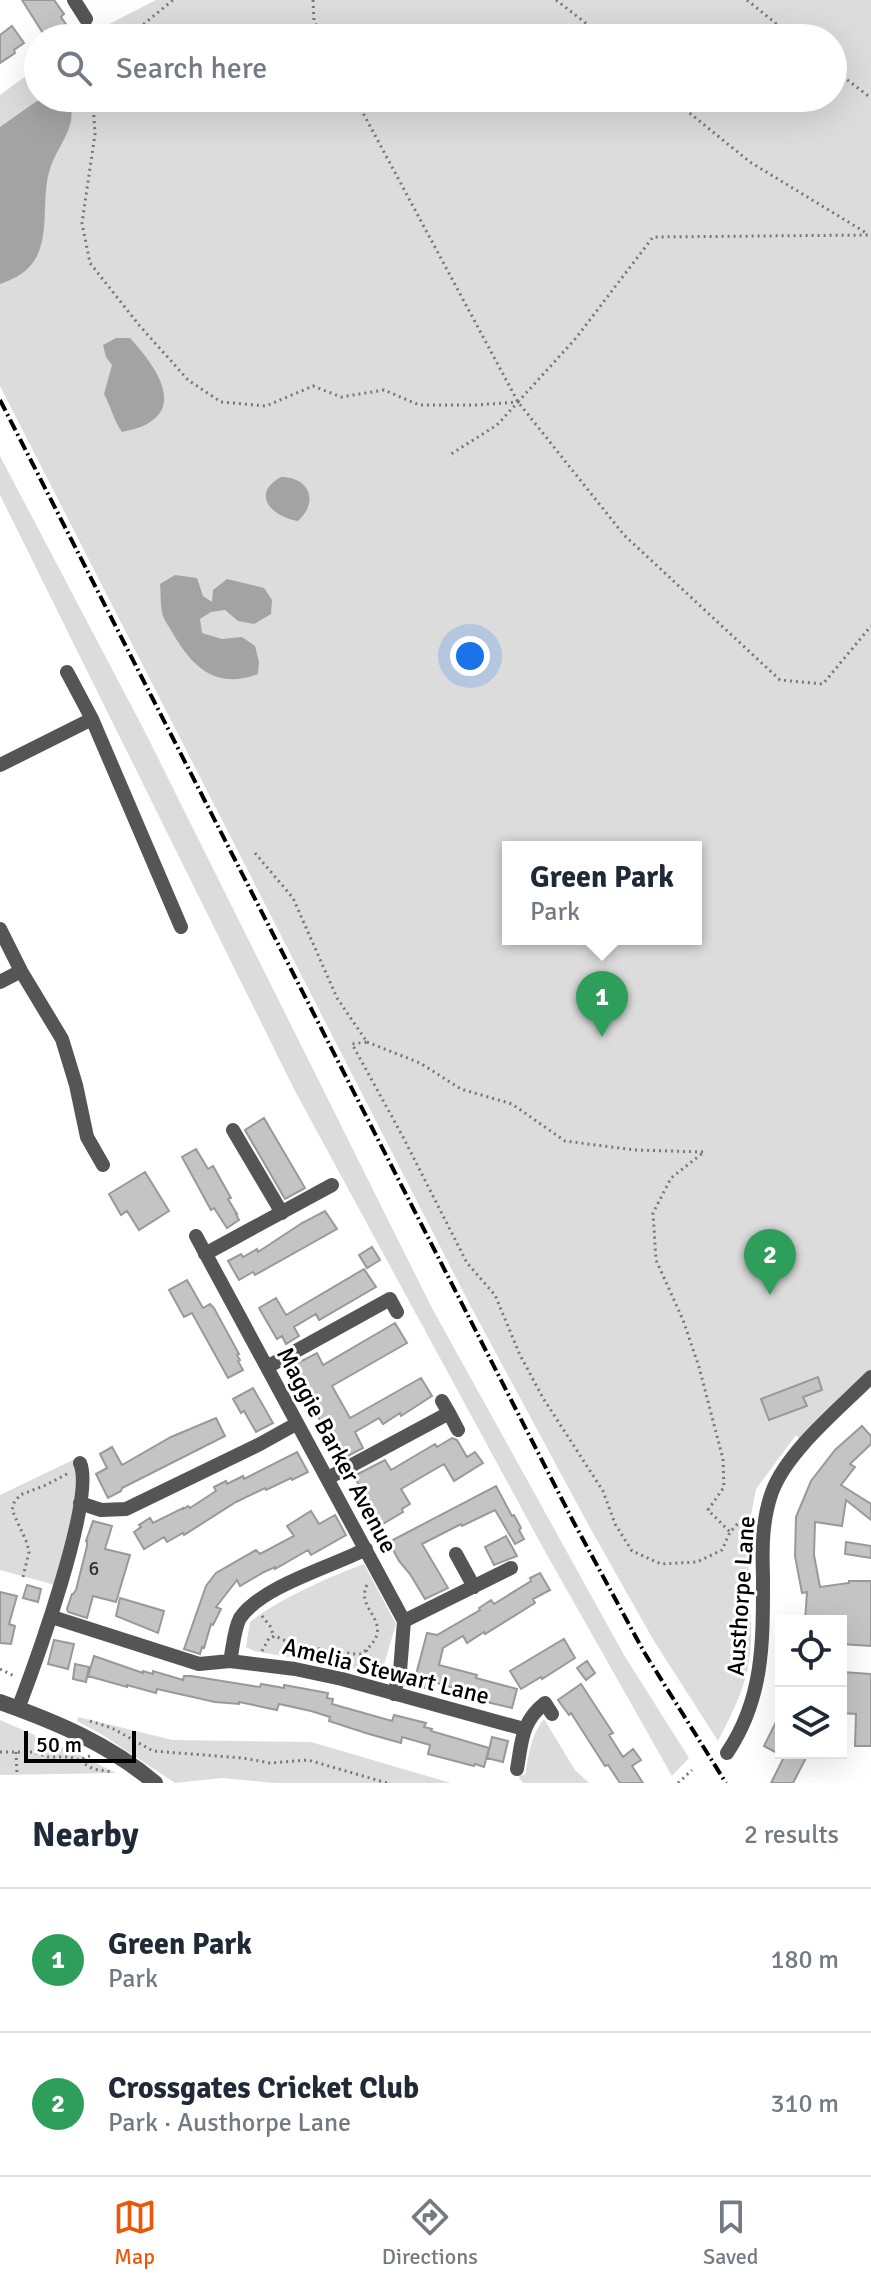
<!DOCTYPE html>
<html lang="en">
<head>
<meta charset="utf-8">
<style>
	:root { --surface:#fff; --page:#f6f6f7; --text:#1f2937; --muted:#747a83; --line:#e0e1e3; --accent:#ea580c }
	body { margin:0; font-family:Signika,sans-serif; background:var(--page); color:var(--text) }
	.controls { position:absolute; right:24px; bottom:24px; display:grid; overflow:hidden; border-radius:0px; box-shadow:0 8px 32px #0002 }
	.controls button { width:72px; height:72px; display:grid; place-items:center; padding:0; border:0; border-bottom:2px solid var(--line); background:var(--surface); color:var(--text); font:40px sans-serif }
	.scale { position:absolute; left:24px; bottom:20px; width:112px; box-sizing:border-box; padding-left:8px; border:4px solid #000; border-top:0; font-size:22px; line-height:28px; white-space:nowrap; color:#000; -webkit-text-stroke:6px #fff; paint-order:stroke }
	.you { position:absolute; left:470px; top:656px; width:28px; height:28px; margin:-20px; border:6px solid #fff; border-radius:50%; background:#1a73e8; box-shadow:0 0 0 12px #1a73e833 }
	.badge { display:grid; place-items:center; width:52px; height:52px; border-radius:50%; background:var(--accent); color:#fff; font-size:26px; font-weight:700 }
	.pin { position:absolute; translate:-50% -66px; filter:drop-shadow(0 2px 4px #0008) }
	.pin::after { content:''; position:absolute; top:42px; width:28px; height:24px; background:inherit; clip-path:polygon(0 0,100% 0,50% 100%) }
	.popup { position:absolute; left:502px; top:841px; width:200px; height:104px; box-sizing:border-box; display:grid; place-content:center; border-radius:0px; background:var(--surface); filter:drop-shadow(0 2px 6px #0005); font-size:26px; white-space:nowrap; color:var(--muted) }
	.popup b { font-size:30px; color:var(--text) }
	.popup::after { content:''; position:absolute; left:50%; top:100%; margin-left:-16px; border:16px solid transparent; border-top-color:var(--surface) }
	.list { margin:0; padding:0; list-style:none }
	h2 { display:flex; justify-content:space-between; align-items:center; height:104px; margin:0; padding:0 32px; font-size:34px }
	h2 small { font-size:26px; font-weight:400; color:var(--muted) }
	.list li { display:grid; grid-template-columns:52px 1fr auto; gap:24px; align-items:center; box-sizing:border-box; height:144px; padding:0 32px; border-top:2px solid var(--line) }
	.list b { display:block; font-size:30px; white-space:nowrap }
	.list p { margin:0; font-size:26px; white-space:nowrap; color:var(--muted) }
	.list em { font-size:26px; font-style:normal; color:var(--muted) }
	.icon { flex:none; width:44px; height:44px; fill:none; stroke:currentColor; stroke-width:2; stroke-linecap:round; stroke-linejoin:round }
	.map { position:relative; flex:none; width:871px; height:1783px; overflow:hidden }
	.search { position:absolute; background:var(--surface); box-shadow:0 8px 32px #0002; left:24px; right:24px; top:24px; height:88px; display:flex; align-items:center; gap:20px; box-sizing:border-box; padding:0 28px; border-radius:44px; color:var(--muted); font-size:30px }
	.sheet { height:392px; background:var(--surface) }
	nav { display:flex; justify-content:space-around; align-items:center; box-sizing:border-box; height:112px; border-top:2px solid var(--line); background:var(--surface); font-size:22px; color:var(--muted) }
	nav a { display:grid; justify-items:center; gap:4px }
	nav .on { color:var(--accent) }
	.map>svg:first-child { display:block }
	.green { fill:#dcdcdc; fill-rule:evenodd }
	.water { fill:#a3a3a3 }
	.building { fill:#c4c4c4; stroke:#999; stroke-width:2 }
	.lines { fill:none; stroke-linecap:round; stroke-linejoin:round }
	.path { stroke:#777; stroke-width:3; stroke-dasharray:2 4; stroke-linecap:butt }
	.minor { stroke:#555; stroke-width:14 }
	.tertiary { stroke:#555; stroke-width:16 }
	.rail { stroke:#000; stroke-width:4; stroke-dasharray:12 4 2 4; stroke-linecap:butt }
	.labels { text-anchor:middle; stroke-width:6; stroke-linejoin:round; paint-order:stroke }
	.number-label { font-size:20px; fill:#313131 }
	.street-label { font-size:24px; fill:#000; stroke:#fff }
</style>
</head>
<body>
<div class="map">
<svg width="871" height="1783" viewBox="0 0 871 1783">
	<rect width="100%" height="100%" fill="#fff"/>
	<!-- green -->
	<path class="green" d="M156 0H871V1377L805 1444 796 1435 756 1489 745 1546 749 1547C746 1582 754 1618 750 1653 747 1685 733 1712 718 1741L654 1641 589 1526 470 1305 0 386V95L38 67V98H833V38H82ZM508 847H696V939H508Z
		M0 456 143 728 432 1308 624 1655 689 1758 672 1776 542 1546 295 1091 0 495Z
		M77 1458 83 1470 59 1586 0 1570V1495Z
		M364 1564 396 1624 383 1668 378 1673 254 1651 246 1647 250 1622C279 1599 329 1577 364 1564Z
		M78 1717 173 1740 311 1742 451 1783H275L222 1778 175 1783 101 1734 77 1721Z
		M544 1719 575 1770 589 1783H523L519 1778 520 1775H525C529 1755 530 1736 544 1719Z
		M0 1720 80 1755 116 1773 0 1775Z"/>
	<!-- water -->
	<path class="water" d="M49 99 69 101C79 126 57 146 50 169 40 199 52 240 31 265 23 275 11 280 0 284V127L37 101Z
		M116 338H130C149 359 186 403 147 424 140 428 130 430 122 432 114 421 111 407 104 394L112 365 106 357 103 345Z
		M281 477C310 477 319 502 298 521 272 517 250 494 281 477Z
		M175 575 197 578 203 596 212 602 213 590 227 579 264 588 272 600 271 614 254 624 238 621 225 610 211 612 200 619 202 633 222 639 242 637 255 646 259 662 258 674C216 690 192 667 172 632 169 627 165 621 163 616 160 606 161 594 160 584Z"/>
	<!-- building -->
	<path class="building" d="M22 0H54L64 14 61 17 68 27 53 38H46Z
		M12 26 24 43 14 50 15 53 0 63V35Z
		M264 1118 305 1188 285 1199 245 1130Z
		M196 1149 208 1169 213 1166 231 1198 228 1199 237 1214H236L239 1220 227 1228 214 1208 211 1210 182 1157Z
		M145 1172 169 1211 139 1230 127 1211 121 1215 109 1194Z
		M325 1211 337 1229 255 1275 253 1272 239 1280 228 1261 241 1254 243 1257 257 1249 258 1252 302 1223Z
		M372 1247 380 1260 367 1268 359 1255Z
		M364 1269 376 1287 319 1320 316 1314 294 1327 299 1336 286 1344 282 1336 277 1339 259 1308 276 1298 286 1315Z
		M187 1280 203 1308 210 1304 214 1308 239 1354 237 1355 240 1360 238 1361 243 1370 228 1378 192 1313 184 1317 169 1290Z
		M395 1323 407 1343 332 1386 350 1418 421 1378 432 1396 401 1416 400 1413 383 1424 379 1418 355 1432 363 1448 342 1459 323 1428 312 1402 292 1366 317 1353 323 1365Z
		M818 1377 822 1390 803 1397 807 1406 769 1420 761 1399Z
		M253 1388 273 1423 256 1432 244 1411 241 1413 233 1399Z
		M216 1418 225 1436 122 1488 121 1491 108 1498 96 1474 107 1468 100 1454 112 1447 122 1465 171 1437Z
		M862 1426 871 1436V1444L850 1464 855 1467 841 1485 871 1504V1520L846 1500 842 1526 815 1522 814 1555 820 1587 849 1583V1581H871V1646L841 1644V1621H805L807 1592 802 1593 795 1556 796 1517 811 1481 835 1450Z
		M452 1438 457 1440 467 1457 475 1452 483 1463 454 1481 444 1464 401 1489 410 1504 402 1509 403 1512 381 1525 354 1476 385 1460 391 1470 435 1444 437 1447Z
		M297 1452 308 1472 292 1480 291 1478 266 1490 265 1488 236 1502 184 1535 183 1533 167 1542 164 1537 144 1549 134 1532 141 1527 139 1525 150 1518 153 1523 183 1508V1509L188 1506 190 1508 216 1491 214 1487 226 1481 227 1484 243 1476 244 1479Z
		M496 1486 512 1516 514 1515 521 1528 519 1530 524 1539 515 1544 495 1510 462 1526 461 1524 422 1544 448 1588 425 1599 410 1574 399 1561 389 1542Z
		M311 1511 319 1524 335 1515 346 1535 311 1555 308 1550 275 1569V1567L264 1572 240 1586 237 1580 216 1607 221 1609 213 1625 211 1624 204 1648 202 1647 200 1654 184 1649 206 1586 216 1573 256 1550 260 1554 294 1536 287 1526Z
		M93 1521 112 1526 105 1549 130 1555 116 1602 93 1596 87 1618 68 1612 67 1609 72 1594H73L76 1590 87 1546V1541H86Z
		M506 1536 517 1556 494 1565 485 1547Z
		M846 1542 871 1546V1558L845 1554Z
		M540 1573 550 1590 533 1599 535 1603 485 1634 484 1632 467 1643 463 1636 443 1648 439 1665 477 1675 476 1678 517 1689 512 1708 491 1703 486 1702 487 1698 434 1682 433 1689 413 1686 427 1633 437 1635 480 1610 479 1608 491 1600 494 1604 531 1581 530 1578Z
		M27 1585 41 1589 38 1602 23 1598Z
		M0 1592 17 1596 9 1624 15 1626 11 1644 0 1643Z
		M120 1598 164 1611 158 1633 116 1616Z
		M564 1639 575 1658 542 1679 541 1677 521 1689 510 1671Z
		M54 1640 74 1644 68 1669 48 1664Z
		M94 1656 143 1673V1671L153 1674V1671L183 1680 184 1676H191L253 1686 260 1687 261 1684 284 1688V1685L328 1693 327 1698 333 1699 332 1704 392 1721 394 1715 426 1723 424 1727 432 1729 431 1731 489 1748 484 1767 475 1764 474 1766 428 1754 430 1745 402 1737 401 1743 369 1734 329 1721 330 1717 311 1711 279 1704 277 1710 239 1702V1704L215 1702 157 1689 156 1693 127 1685V1687L88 1676Z
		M587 1661 595 1673 586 1680 577 1668Z
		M75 1664 89 1667 86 1682 73 1679Z
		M842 1672 871 1674V1746H855L856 1714 841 1713Z
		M581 1684 613 1733 609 1735 623 1757 633 1749 641 1760 632 1766 643 1783H620L608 1765 605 1766 571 1713 569 1715 558 1700Z
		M781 1712V1755L764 1746Z
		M492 1737 508 1741 503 1762 487 1758Z
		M786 1753H797L806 1758 793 1783H771Z"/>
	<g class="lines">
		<!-- path -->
		<path class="path" d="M313 0 314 21 323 38
			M556 0 605 38
			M747 0 794 38
			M132 38 139 28 173 0
			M833 69 871 98
			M96 98 93 103 95 134 82 223 90 263 139 325 188 380 221 402 266 406 313 386 341 397 384 390 419 405H476L518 402 497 425 448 456
			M355 98 518 402 624 535 780 680 823 684 871 626
			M671 98 750 162 868 234
			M518 402 576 338 653 237 870 235
			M255 853 293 898 337 998 367 1042 352 1044 402 1135 467 1263 495 1295 520 1355 543 1398 603 1491 615 1524 632 1551 661 1564 697 1562 722 1550 730 1532 743 1518 750 1519
			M367 1042 420 1063 461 1089 512 1104 565 1141 635 1150 704 1152 671 1178 653 1213 656 1260 683 1320 699 1367 723 1459 724 1487 708 1510 730 1532
			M23 1577 29 1552 27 1543 12 1510 14 1503 20 1495 46 1485 67 1474
			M367 1585C354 1610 397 1622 366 1650L378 1673
			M262 1616 270 1626 274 1637
			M262 1651 269 1638 275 1636 297 1646 355 1654H361L366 1650
			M0 1669 14 1676
			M90 1721 112 1728 153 1751 243 1758 270 1763 308 1760 387 1783
			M0 1752H34L48 1757H70L79 1760 90 1756
			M16 1752 17 1775
			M80 1761 93 1769 113 1772
			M678 1783 692 1770"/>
		<!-- minor -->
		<path class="minor" d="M74 0 86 19
			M92 719 181 927
			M0 765 92 719 67 672
			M0 929 21 971 0 982
			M21 971 62 1039 76 1085 87 1137 103 1165
			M233 1130 282 1213
			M196 1236 404 1621 400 1671 394 1694
			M205 1254 332 1185
			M267 1367 390 1299 397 1312
			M449 1413 458 1430
			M328 1478 449 1413 442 1401
			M80 1503 101 1510 126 1509 260 1444 296 1424
			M456 1554 474 1587
			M52 1617 199 1664 230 1661 295 1669 342 1679 524 1729
			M404 1621 511 1568
			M230 1661C233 1648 234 1629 240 1618 262 1586 331 1567 366 1549
			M18 1709C34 1667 96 1498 80 1463
			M727 1753C764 1698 763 1642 763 1577 762 1548 762 1520 772 1492 787 1451 840 1408 871 1377
			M517 1769C522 1741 521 1722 545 1703L552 1714"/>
		<!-- tertiary -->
		<path class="tertiary" d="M0 1702C56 1722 109 1744 155 1783"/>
		<!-- rail -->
		<path class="rail" d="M0 400 573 1521 644 1652 726 1783"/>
	</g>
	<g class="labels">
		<!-- number labels -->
		<g class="number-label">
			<text x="94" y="1575">6</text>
		</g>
		<!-- street labels -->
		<g class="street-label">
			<text transform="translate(337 1450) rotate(62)" y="8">Maggie Barker Avenue</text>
			<text transform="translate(741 1596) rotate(-86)" y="8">Austhorpe Lane</text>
			<text transform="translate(386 1671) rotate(14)" y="8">Amelia Stewart Lane</text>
		</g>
	</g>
</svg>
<div class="controls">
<button><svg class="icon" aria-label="locate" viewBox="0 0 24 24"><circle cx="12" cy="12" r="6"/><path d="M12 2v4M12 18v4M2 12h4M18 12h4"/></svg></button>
<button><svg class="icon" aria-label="layers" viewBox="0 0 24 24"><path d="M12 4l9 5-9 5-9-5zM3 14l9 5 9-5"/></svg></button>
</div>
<div class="scale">50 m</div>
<div class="you"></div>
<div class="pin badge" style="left:602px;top:1037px;background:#2e9e5b">1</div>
<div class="popup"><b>Green Park</b>Park</div>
<div class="pin badge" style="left:770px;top:1295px;background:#2e9e5b">2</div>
<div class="search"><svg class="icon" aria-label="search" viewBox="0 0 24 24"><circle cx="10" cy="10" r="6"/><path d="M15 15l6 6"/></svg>Search here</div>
</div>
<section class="sheet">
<h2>Nearby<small>2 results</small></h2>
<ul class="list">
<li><span class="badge" style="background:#2e9e5b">1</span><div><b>Green Park</b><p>Park</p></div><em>180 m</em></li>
<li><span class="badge" style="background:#2e9e5b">2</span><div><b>Crossgates Cricket Club</b><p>Park · Austhorpe Lane</p></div><em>310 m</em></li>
</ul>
</section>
<nav>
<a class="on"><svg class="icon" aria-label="map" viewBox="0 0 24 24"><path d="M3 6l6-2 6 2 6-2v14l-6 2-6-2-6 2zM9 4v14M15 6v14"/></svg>Map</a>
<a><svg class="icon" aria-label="directions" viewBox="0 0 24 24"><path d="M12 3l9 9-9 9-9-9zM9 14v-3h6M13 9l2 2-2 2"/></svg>Directions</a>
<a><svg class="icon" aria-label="saved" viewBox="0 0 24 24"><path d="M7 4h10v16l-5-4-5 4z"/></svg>Saved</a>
</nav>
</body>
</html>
